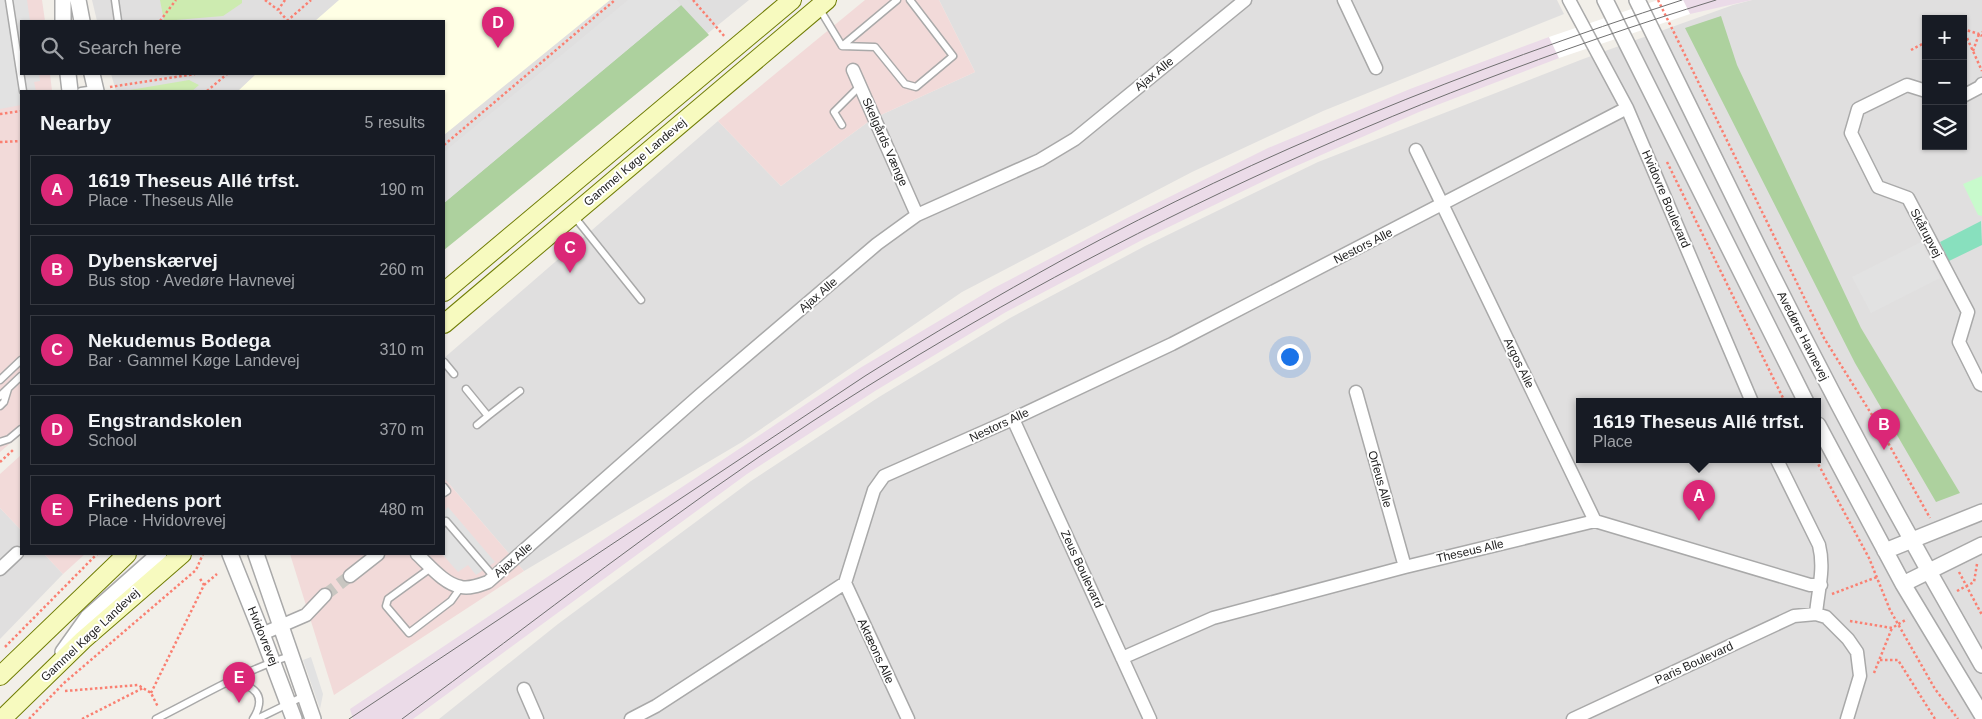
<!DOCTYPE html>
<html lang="en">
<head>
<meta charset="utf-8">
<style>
	:root { --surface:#171b24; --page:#20242c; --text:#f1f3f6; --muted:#9ea1a6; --line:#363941; --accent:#db2777 }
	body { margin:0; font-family:Arial,sans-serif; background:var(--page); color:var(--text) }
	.controls { position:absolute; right:15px; top:15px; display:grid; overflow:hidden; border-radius:0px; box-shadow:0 1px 4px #0004 }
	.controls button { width:45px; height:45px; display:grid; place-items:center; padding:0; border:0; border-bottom:1px solid var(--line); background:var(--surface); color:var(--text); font:25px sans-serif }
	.you { position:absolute; left:1289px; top:356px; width:18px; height:18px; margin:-12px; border:4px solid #fff; border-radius:50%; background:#1a73e8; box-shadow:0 0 0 8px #1a73e833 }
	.badge { display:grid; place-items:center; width:32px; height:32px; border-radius:50%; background:var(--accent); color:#fff; font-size:16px; font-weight:700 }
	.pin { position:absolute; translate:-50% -41px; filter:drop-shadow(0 1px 2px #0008) }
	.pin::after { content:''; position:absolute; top:26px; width:18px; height:15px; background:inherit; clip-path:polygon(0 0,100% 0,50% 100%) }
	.popup { position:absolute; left:1576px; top:398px; width:245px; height:65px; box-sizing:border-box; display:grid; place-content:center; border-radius:0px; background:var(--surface); filter:drop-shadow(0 1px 4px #0005); font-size:16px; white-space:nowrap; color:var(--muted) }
	.popup b { font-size:19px; color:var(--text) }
	.popup::after { content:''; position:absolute; left:50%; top:100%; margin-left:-10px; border:10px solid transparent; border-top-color:var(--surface) }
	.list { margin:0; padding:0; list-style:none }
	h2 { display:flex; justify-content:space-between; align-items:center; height:65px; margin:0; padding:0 20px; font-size:21px }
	h2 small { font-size:16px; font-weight:400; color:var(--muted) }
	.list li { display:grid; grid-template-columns:32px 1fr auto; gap:15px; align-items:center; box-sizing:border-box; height:70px; margin:0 10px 10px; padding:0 10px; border:1px solid var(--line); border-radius:0px }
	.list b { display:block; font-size:19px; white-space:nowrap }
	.list p { margin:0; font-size:16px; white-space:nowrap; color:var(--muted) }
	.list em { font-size:16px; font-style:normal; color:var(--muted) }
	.icon { flex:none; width:28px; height:28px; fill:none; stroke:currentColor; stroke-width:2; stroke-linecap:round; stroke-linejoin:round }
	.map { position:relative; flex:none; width:1982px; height:719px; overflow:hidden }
	.search { position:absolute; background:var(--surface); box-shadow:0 1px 4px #0004; left:20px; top:20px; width:425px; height:55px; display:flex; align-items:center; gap:12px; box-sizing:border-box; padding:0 18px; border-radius:0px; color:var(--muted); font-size:19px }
	.panel { position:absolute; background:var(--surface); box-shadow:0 1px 4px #0004; left:20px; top:90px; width:425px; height:465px; border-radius:0px }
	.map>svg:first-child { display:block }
	.residential { fill:#e0dfdf; fill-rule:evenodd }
	.commercial { fill:#f2dad9 }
	.industrial { fill:#ebdbe8 }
	.education { fill:#ffffe5 }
	.grass { fill:#cdebb0 }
	.forest { fill:#add19e }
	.park { fill:#c8facc }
	.pitch { fill:#88e0be }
	.parking { fill:#e2e2e2 }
	.pier { fill:#fff }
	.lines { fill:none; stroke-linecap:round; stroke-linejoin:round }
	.minor-tunnel { stroke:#c8c6c1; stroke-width:12; stroke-dasharray:12 6; stroke-linecap:butt }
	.service-casing { stroke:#a9a9a9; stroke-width:9 }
	.minor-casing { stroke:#a9a9a9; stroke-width:15 }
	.tertiary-casing { stroke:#a9a9a9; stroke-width:18 }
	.secondary-casing { stroke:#707d05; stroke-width:20 }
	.path { stroke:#fa8072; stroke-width:2.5; stroke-dasharray:2.5 2.5; stroke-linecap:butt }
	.service { stroke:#fff; stroke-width:6 }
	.minor { stroke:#fff; stroke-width:12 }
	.tertiary { stroke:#fff; stroke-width:15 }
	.secondary { stroke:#f7fabf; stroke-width:18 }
	.tram { stroke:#707070; stroke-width:1 }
	.labels { text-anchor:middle; stroke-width:4; stroke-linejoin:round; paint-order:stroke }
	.street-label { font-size:12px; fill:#222; stroke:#fff }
</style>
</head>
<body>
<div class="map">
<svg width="1982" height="719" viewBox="0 0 1982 719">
	<rect width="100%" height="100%" fill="#f2efe9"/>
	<!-- residential -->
	<path class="residential" d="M92 0H749L444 247V91H116L111 74H444V21H97Z
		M939 0H1557L1564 14 1323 111 1192 172 962 292 742 442 524 571 444 478V358L718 121 781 186 872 119 975 72Z
		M1752 0H1982V719H439L558 624 751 481 879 397 1010 318 1145 246 1318 162 1583 59 1733 5ZM1926 19H1963V146H1926ZM1580 402H1818V460H1580Z
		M0 508 21 530V554H44L63 574 0 639Z"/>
	<!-- commercial -->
	<path class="commercial" d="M0 0H42L45 21H21V74H50L52 91H21V434L0 452Z
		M865 0H939L975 72 872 119 781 186 718 121Z
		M21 455V530L0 508V474Z
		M444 478 524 571 334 695 290 554H444Z
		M44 554H85L63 574Z"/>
	<!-- industrial -->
	<path class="industrial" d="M1683 0H1752L1690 14Z
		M1549 37 1559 58 1419 112 1278 174 1142 240 1006 312 875 391 747 474 413 719H353L350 709 860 368 994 288 1129 217 1268 148 1410 89Z"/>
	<!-- education -->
	<path class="education" d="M339 0H610L444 135V91H238L256 74H444V21H315Z"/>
	<!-- grass -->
	<path class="grass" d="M160 0H242V3L223 16 164 21Z
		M189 80 199 85 192 91H124Z"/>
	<!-- forest -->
	<path class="forest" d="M681 5 709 35 444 250V203Z
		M1721 16 1737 65 1861 328 1960 493 1936 502 1855 363 1685 28Z"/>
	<!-- park -->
	<path class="park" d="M1982 176V216L1978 215 1963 184Z"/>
	<!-- pitch -->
	<path class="pitch" d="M1981 221 1982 245 1949 261 1940 242Z"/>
	<!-- parking -->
	<path class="parking" d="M0 0H27L30 21H21V74H39L40 81 34 82 36 91H21V105L0 109Z
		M628 0H677L681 5 444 203V152Z
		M1921 242 1940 278 1871 313 1852 277Z
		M448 507 495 562 476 575 468 565 458 572 442 554H444V511Z
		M311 657 323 694 320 709 303 660Z"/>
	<!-- pier -->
	<path class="pier" d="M1658 0H1683L1690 14 1559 58 1549 37Z"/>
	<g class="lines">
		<!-- minor-tunnel -->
		<path class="minor-tunnel" d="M325 595 350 576"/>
		<defs>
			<path id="service" d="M9 0 23 91
				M115 0 118 21
				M819 8 842 46 897 0
				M842 46 875 47 905 84 916 87 953 56 910 0
				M81 91 95 89
				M842 125 834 112 860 86
				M573 215 641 300
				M444 362 454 374
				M0 380 21 360
				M466 389 488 416 520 391
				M0 396 21 376
				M0 406 4 402 8 389
				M477 425 488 416
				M0 442 9 439 21 429
				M444 487 447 491 444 493
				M444 523 446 521 494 577
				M432 567 388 599 386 606 409 633 451 601 461 587
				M232 680C254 686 268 695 253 719
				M156 719C200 697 243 671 290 656
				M257 719 304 696"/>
			<path id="minor" d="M1344 0 1376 68
				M1569 0 1627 108 1752 402
				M853 70 917 215
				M1926 91 1907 85 1858 109 1851 133 1878 187 1908 198 1968 312 1959 342 1980 384 1982 385
				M1963 96 1980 87 1982 84
				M1416 150 1595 521
				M1356 392 1405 567
				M1013 419 1150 719
				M1777 460 1819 545C1825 569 1818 590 1816 614
				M417 554C429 565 444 584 461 587 470 589 480 585 488 582L700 395 877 244 917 215 1040 160 1075 139 1245 0
				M0 569 17 553
				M350 576 378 554
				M845 583 908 719
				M262 634 306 615 325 595
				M1122 658 1213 618 1405 567 1595 521 1810 585H1821
				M524 689 537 719
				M631 719 656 706 845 583 874 490 884 476 1013 419 1172 344 1627 108
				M1573 719 1794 616 1816 614 1826 617 1848 639 1857 652 1860 676 1847 719"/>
			<path id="tertiary" d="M63 0V21
				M78 0 82 21
				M1605 0 1806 402
				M1637 0C1671 68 1703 136 1737 204 1813 360 1895 514 1982 665
				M68 74 70 91
				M92 74 96 91
				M1818 425 1903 584 1982 715
				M1885 551 1982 512
				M230 554 262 634 294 719
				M256 554 313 719
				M1903 584 1982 545
				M63 652 88 617 159 554"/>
			<path id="secondary" d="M444 292 792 0
				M444 324 827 0
				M0 676 127 554
				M2 719 83 640 182 554"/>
		</defs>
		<!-- service casing -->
		<use href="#service" class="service-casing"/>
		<!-- minor casing -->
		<use href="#minor" class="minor-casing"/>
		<!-- tertiary casing -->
		<use href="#tertiary" class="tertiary-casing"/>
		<!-- secondary casing -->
		<use href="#secondary" class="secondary-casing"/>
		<!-- path -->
		<path class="path" d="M265 0 278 10
			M285 0 278 10 287 20
			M693 0 725 37
			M1658 0 1824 338 1877 423 1930 518
			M160 21 176 0
			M287 21 311 0
			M1963 29 1982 71
			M1963 29 1979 34 1982 32
			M1911 50 1926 42
			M1973 51 1979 34 1982 36
			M110 87 195 74
			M207 91 227 74
			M0 114 21 111
			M0 142 21 141
			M444 145 615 0
			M1667 162 1785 402
			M1816 460 1869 558 1890 610 1935 689 1958 719
			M0 462 13 450
			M1959 572 1982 615
			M204 585 217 574
			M1957 591 1974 582 1977 564
			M1832 594 1877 577
			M1850 621 1892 628 1907 619
			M5 647 97 554
			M1880 660H1898L1935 719
			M1874 673 1892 628
			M65 691 138 685 151 693 158 707
			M151 693 204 585 199 577
			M29 719 64 683 196 570 203 554
			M82 719 143 688"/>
		<!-- service -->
		<use href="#service" class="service"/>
		<!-- minor -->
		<use href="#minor" class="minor"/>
		<!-- tertiary -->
		<use href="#tertiary" class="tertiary"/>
		<!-- secondary -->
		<use href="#secondary" class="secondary"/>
		<!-- tram -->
		<path class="tram" d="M349 719 865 376C930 335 997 296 1064 259 1261 152 1469 69 1682 0
			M402 719C538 619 671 513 813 421 1093 239 1397 98 1716 0"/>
	</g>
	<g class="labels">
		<!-- street labels -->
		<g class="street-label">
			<text transform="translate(1154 74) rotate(-39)" y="4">Ajax Alle</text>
			<text transform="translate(885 142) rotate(66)" y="4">Skelgårds Vænge</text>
			<text transform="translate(635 162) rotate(-40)" y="4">Gammel Køge Landevej</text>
			<text transform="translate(1666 199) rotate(67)" y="4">Hvidovre Boulevard</text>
			<text transform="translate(1926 233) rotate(62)" y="4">Skårupvej</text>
			<text transform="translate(1363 246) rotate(-27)" y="4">Nestors Alle</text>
			<text transform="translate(818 295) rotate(-41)" y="4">Ajax Alle</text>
			<text transform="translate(1803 336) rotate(63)" y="4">Avedøre Havnevej</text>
			<text transform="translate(1519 363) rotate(64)" y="4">Argos Alle</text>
			<text transform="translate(999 425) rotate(-25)" y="4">Nestors Alle</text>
			<text transform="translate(1380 479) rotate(74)" y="4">Orfeus Alle</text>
			<text transform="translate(1470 551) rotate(-13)" y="4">Theseus Alle</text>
			<text transform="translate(513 560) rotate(-41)" y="4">Ajax Alle</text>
			<text transform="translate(1082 569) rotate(65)" y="4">Zeus Boulevard</text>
			<text transform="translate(90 635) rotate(-43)" y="4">Gammel Køge Landevej</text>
			<text transform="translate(263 636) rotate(68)" y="4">Hvidovrevej</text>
			<text transform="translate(876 651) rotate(65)" y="4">Aktæons Alle</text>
			<text transform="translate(1694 663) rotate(-25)" y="4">Paris Boulevard</text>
		</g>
	</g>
</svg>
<div class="controls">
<button>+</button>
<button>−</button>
<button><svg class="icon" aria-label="layers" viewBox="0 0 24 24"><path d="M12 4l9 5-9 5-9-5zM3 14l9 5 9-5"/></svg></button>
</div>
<div class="you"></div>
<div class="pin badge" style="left:1699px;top:521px">A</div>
<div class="popup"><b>1619 Theseus Allé trfst.</b>Place</div>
<div class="pin badge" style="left:1884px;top:450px">B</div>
<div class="pin badge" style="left:570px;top:273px">C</div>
<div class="pin badge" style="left:498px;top:48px">D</div>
<div class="pin badge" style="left:239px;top:703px">E</div>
<div class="search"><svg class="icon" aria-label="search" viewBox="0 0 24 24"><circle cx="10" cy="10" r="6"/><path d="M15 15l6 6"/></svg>Search here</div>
<section class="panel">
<h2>Nearby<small>5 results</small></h2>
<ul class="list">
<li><span class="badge">A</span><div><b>1619 Theseus Allé trfst.</b><p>Place · Theseus Alle</p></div><em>190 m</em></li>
<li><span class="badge">B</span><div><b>Dybenskærvej</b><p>Bus stop · Avedøre Havnevej</p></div><em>260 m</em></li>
<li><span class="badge">C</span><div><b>Nekudemus Bodega</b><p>Bar · Gammel Køge Landevej</p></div><em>310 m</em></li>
<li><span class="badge">D</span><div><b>Engstrandskolen</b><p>School</p></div><em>370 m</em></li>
<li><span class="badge">E</span><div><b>Frihedens port</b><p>Place · Hvidovrevej</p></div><em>480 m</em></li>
</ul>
</section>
</div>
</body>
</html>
